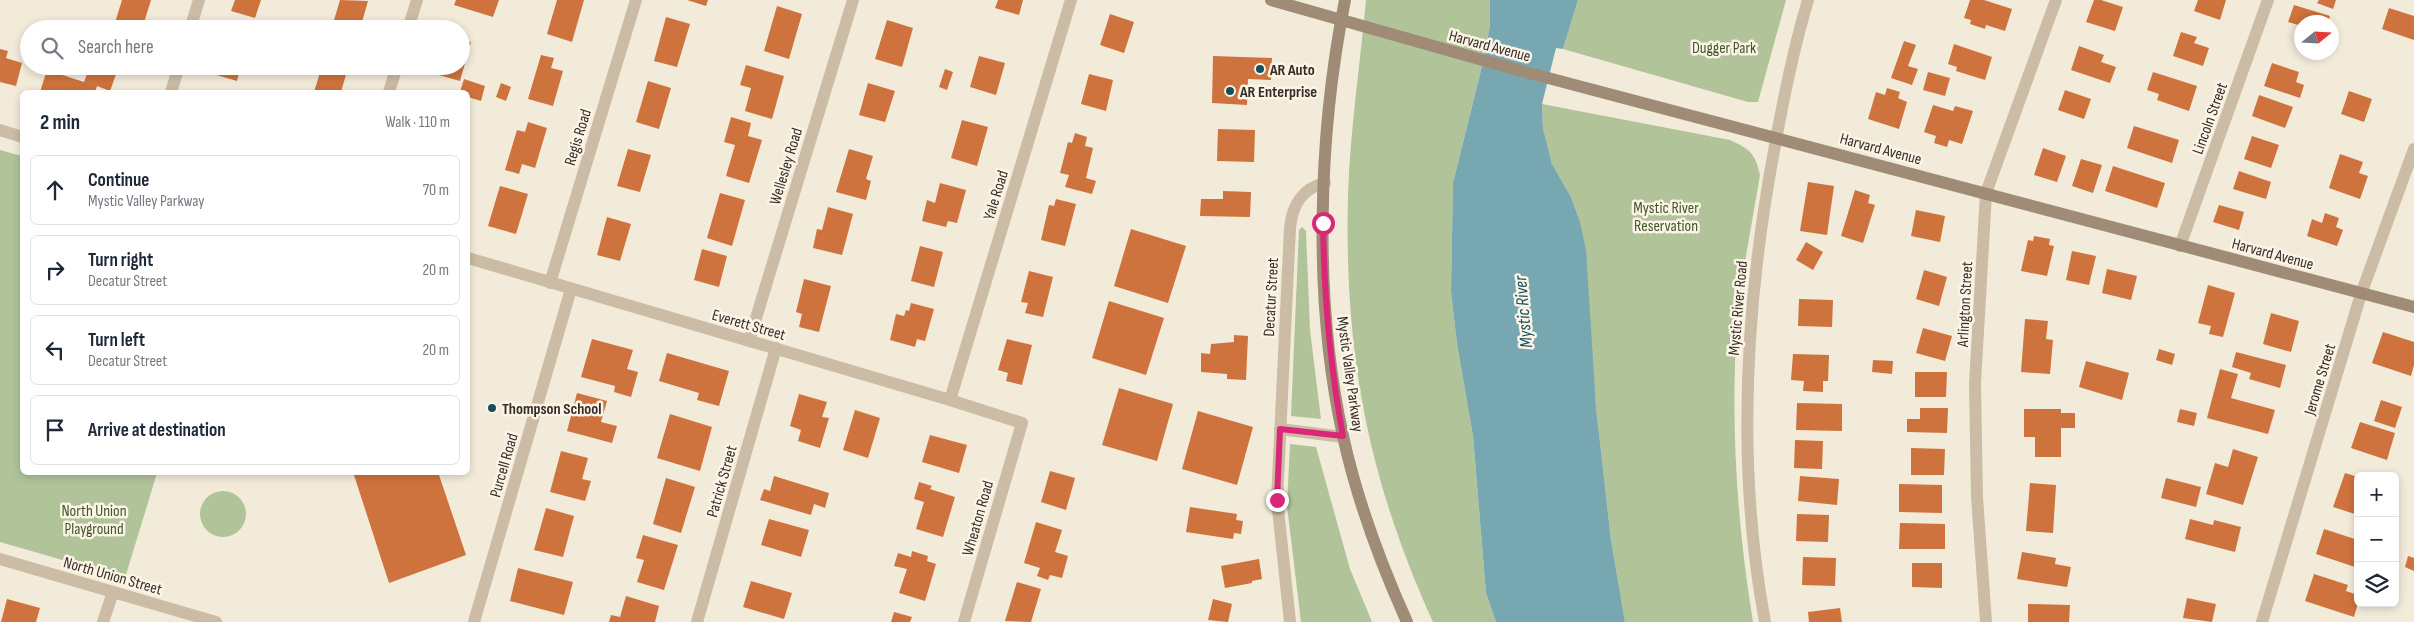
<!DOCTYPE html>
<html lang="en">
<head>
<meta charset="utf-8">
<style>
	:root { --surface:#fff; --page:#f6f6f7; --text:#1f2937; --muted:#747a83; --line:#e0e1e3 }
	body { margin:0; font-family:"Sofia Sans Condensed",sans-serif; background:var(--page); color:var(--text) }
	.controls { position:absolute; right:15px; bottom:15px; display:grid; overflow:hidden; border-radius:8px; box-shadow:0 2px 8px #0003 }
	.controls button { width:45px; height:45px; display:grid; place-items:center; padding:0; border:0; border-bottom:1px solid var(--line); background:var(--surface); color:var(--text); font:25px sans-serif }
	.compass { position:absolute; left:2294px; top:15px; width:45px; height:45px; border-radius:50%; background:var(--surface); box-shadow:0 2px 8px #0003; rotate:72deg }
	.stop { position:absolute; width:15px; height:15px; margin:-11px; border:4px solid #db2777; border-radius:50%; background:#fff }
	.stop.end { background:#db2777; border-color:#fff; box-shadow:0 1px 5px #0008 }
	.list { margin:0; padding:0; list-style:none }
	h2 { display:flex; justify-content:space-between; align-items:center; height:65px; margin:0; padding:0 20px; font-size:21px }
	h2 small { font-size:16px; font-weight:400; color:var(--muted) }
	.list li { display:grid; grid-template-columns:32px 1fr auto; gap:15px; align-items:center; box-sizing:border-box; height:70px; margin:0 10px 10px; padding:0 10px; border:1px solid var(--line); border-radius:8px }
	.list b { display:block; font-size:19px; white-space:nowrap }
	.list p { margin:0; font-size:16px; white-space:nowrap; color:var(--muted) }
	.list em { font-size:16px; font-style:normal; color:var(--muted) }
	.icon { flex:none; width:28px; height:28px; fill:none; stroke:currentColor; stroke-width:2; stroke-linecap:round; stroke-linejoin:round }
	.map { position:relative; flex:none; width:2414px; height:622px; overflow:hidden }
	.search { position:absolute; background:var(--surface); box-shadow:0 2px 8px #0003; left:20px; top:20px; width:450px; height:55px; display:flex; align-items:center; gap:12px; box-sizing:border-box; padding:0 18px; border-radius:28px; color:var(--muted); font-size:19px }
	.panel { position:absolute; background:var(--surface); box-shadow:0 2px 8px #0003; left:20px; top:90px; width:450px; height:385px; border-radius:8px }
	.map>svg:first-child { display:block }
	.green { fill:#b0c399 }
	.water { fill:#77a8b2 }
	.building { fill:#ce733d }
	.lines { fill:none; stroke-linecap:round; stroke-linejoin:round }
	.street { stroke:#ccbca5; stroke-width:12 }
	.secondary { stroke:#a08b76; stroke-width:12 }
	.route { stroke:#db2777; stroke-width:6 }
	.poi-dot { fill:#194f5c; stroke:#fbf4e7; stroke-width:2 }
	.labels { text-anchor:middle; stroke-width:5; stroke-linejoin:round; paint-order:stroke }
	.street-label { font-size:16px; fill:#382e27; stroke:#fbf4e7 }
	.park-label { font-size:16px; fill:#415829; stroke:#fbf4e7 }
	.poi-label { font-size:16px; font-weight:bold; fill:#382e27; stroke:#fbf4e7; text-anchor:start }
	.water-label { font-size:18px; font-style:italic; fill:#194f5c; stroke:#fbf4e7 }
</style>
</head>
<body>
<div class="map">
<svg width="2414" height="622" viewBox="0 0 2414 622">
	<rect width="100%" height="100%" fill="#f3ebda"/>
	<!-- green -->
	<path class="green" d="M1366 0H1490V25L1484 58 1453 183 1451 292 1457 344 1473 436 1486 593 1496 622H1433C1368 479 1344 353 1348 196 1350 131 1360 65 1366 0Z
		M1578 0H1786L1758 102H1748L1563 49Z
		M1542 104 1730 140C1750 149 1755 153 1760 175 1751 230 1739 286 1736 341 1731 435 1738 530 1753 622H1625L1611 540 1596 407 1580 222 1571 197 1552 164 1543 128Z
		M0 150 22 156V472L157 473 125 578 0 542Z
		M1302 227 1306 231 1310 330 1321 419 1291 416 1299 230Z
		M1290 444 1316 447 1350 569 1372 622H1301L1287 506Z
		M200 514a23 23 0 1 1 46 0a23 23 0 1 1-46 0Z"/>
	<!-- water -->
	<path class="water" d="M1490 0H1578L1563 49 1556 48 1542 104 1543 128 1552 164 1571 197 1580 222 1586 250 1596 407 1611 540 1625 622H1496L1486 593 1473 436 1457 344 1451 292 1453 183 1484 58 1490 25Z"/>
	<!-- building -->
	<path class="building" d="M122 0H151L142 29H113Z
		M235 0H261L255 18 231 11Z
		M340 0 368 1 360 29H306L308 20 332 27Z
		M456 0H499L493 17 454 5Z
		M557 0H584L572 42 547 34Z
		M687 0H708L706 6Z
		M998 0H1023L1019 15 995 8Z
		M1970 0H1984L2012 9 2005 31 1986 25 1985 29 1970 24 1971 20 1964 18Z
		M2094 0H2101L2123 7 2115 31 2086 22Z
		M2198 0H2226L2220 20 2194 11Z
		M2319 0H2336L2333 9 2317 3Z
		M2294 5 2330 16 2328 22H2302V26L2288 22Z
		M777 6 802 14 789 59 764 51Z
		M2389 8 2414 16V40L2382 29Z
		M1110 14 1134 22 1124 53 1100 45Z
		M666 17 690 24 677 67 654 61Z
		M887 20 913 28 902 67 875 59Z
		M2181 32 2197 37 2194 43 2209 48 2203 66 2173 56Z
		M461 40 471 42 460 81 435 74 437 66H461Z
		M1904 41 1916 45 1908 66 1918 69 1912 85 1891 78Z
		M1954 44 1992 57 1985 80 1956 71 1957 67 1948 64Z
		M2079 46 2104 55 2101 62 2116 67 2110 83 2071 70Z
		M0 49 8 51 6 58 22 63 16 86 0 82Z
		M541 55 554 58 551 68 563 71 553 106 528 99Z
		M979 56 1005 63 996 95 970 87Z
		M1213 56 1272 58 1271 80 1248 79 1247 105 1212 103Z
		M2272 63 2299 72 2296 82 2304 85 2300 98 2264 86Z
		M746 65 784 76 772 119 745 111 751 88 740 85Z
		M90 66H119L110 91 97 86 95 92H40L47 70 84 82Z
		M215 66H241L237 81 213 74Z
		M322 66 347 71 341 92H314Z
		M945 69 953 72 947 90 939 87Z
		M1928 72 1950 78 1945 96 1923 90Z
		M2153 72 2197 86 2189 111 2157 100 2159 94 2147 90Z
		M1089 74 1113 80 1106 111 1081 104Z
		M464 79 485 86 481 101 468 97V92H460Z
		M648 81 671 88 659 129 636 122Z
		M501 83 511 87 506 101 496 97Z
		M868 83 895 91 885 122 859 115Z
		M1887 88 1900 92 1898 98 1907 102 1899 129 1868 119 1876 92 1885 95Z
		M2065 90 2091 99 2084 119 2058 110Z
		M2349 91 2372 99 2364 122 2341 114Z
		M2259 95 2293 107 2285 128 2252 116Z
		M1933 105 1953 111 1955 106 1973 111 1962 144 1949 140 1947 147 1934 143 1936 136 1924 132Z
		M731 117 751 123 748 136 762 140 749 183 726 176 735 145 724 142Z
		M962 120 988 127 977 166 951 158Z
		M528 122 547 128 535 168 522 164 519 174 505 170 517 130 525 132Z
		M2134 126 2179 140 2172 163 2127 148Z
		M1218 129 1255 130 1254 162 1217 161Z
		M1075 133 1087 137 1085 146 1093 148 1086 178 1096 181 1092 194 1065 187 1069 175 1060 173 1068 142 1072 143Z
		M2252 136 2279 145 2271 168 2244 159Z
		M2043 148 2066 156 2057 182 2034 175Z
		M628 149 651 155 640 192 617 186Z
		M849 149 873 156 866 179 871 181 866 200 836 192Z
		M2340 154 2363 162 2359 173 2368 176 2360 199 2329 188Z
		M2081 159 2102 165 2093 193 2072 186Z
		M2113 166 2165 183 2157 208 2105 191Z
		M2239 171 2271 182 2266 199 2233 189Z
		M1808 182 1834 186 1827 235 1800 231Z
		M940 183 966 190 957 223 948 221 946 227 922 221 927 200 935 203Z
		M500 186 528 194 516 234 488 226Z
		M1855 190 1870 195 1868 203 1875 205 1863 243 1841 236Z
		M1223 191 1251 192 1250 217 1200 216 1201 199H1223Z
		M720 193 745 200 732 246 707 238Z
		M1056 199 1076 204 1065 246 1041 240 1049 205 1054 206Z
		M2219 205 2244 212 2239 230 2213 222Z
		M828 207 853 214 842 255 813 248 817 229 822 230Z
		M1916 210 1945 216 1940 242 1911 236Z
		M2325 213 2339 218 2336 227 2343 230 2337 246 2307 236 2312 219 2322 223Z
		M607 217 631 224 620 261 597 255Z
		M1131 229 1186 246 1168 303 1114 286Z
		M2034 236 2050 239 2049 245 2054 246 2047 276 2021 271 2028 240 2033 241Z
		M1806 242 1823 252 1813 270 1796 260Z
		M920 246 943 252 934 287 911 281Z
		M702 249 727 256 719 287 694 280Z
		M2072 251 2096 256 2089 285 2066 280Z
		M2107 269 2137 276 2131 300 2102 293Z
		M1924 270 1947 277 1939 306 1916 299Z
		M1029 271 1053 277 1043 317 1025 313 1028 303 1021 302Z
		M804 279 831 286 819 332 799 327 802 314 796 312Z
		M2208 285 2235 293 2223 337 2209 334 2211 326 2198 323Z
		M1799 299 1833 300 1832 327 1798 326Z
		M1109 301 1164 318 1146 375 1092 358Z
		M911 303 934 309 925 341 917 339 915 347 890 340 896 314 904 316 906 310 909 311Z
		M2271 313 2299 321 2291 352 2263 344Z
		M2025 319 2048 321 2046 339 2053 340 2050 374 2021 372Z
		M1923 328 1952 336 1945 361 1916 353Z
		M2383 332 2414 342V365L2411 376 2372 363Z
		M1234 335 1248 336 1246 380 1227 379V374L1201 372V353L1210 354 1211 344 1234 342Z
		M592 339 633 350 627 369 638 372 631 397 614 392 615 386 581 377Z
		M1007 339 1032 345 1022 385 1006 381 1008 373 998 370Z
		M2159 349 2175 354 2172 365 2156 360Z
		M2236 352 2286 365 2280 388 2249 379 2251 373 2232 367Z
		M667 353 729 371 719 406 697 400 699 393 659 381Z
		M1793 354 1829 355 1828 381H1823V392L1803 391 1804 381 1791 380Z
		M1873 360 1893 361 1892 374 1872 372Z
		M2086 361 2129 373 2122 400 2079 387Z
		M2220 369 2238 374 2231 398 2275 410 2268 434 2207 418Z
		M1915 372H1947L1946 397H1915Z
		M1119 388 1173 404 1157 461 1102 445Z
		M577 393 607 401 601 422 617 426 612 443 567 431Z
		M799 394 827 402 822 417 829 418 820 448 798 441 801 430 790 426Z
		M2381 400 2402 407 2395 428 2374 421Z
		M1797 403 1842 404V431L1796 430Z
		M1920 408H1948L1947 433 1907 432V419H1920Z
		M2024 409H2061V413H2075V428H2061V457H2035V437H2024Z
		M2180 409 2197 413 2194 426 2177 422Z
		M855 410 880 418 868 458 843 450Z
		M1198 411 1253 427 1237 485 1182 469Z
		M670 414 712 427 700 471 657 458Z
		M2360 422 2395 433 2387 460 2351 448Z
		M930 435 967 445 959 473 922 462Z
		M1795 440 1823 441 1822 469 1794 468Z
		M1911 448 1945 449 1944 475H1911Z
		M2233 449 2258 457 2243 505 2206 494 2215 463 2228 467Z
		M561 451 588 458 582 479 591 481 585 501 550 492Z
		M1050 471 1075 478 1066 510 1041 502Z
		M353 472H438L466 555 389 583Z
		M2345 473 2358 477 2355 488 2358 489V515L2333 507Z
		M774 476 829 493 825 508 814 504 811 515 760 500 764 489 770 491Z
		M1800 476 1839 479 1837 505 1798 501Z
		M666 478 695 487 681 533 653 524Z
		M2166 478 2201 487 2196 507 2161 498Z
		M919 482 932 486 930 489 955 497 943 537 916 529 924 502 914 499Z
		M2030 483 2056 485 2053 533 2026 531Z
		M1899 484 1942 485V513L1899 512Z
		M1190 507 1237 514 1236 520 1243 521 1241 534 1234 533 1233 539 1186 532Z
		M546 508 574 516 563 557 534 550Z
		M1797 514 1829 515 1828 542 1796 541Z
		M769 519 809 530 801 557 761 545Z
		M2190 519 2213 525 2214 520 2241 527 2235 552 2185 539Z
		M1036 522 1062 530 1055 552 1068 556 1062 578 1050 575 1048 580 1037 576 1040 568 1024 563Z
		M1900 523 1945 524V549H1899Z
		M2324 529 2358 540V568L2316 554Z
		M643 535 678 545 664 590 637 582 644 560 636 558Z
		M912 551 928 556 927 561 936 564 925 601 899 593 907 569 894 566 898 553 911 557Z
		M2022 552 2056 558 2055 564 2071 567 2067 587 2017 579Z
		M2408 556 2414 558V571L2405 567Z
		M1803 557 1836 558 1835 586 1802 585Z
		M1259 559 1262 579 1252 581V583L1225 588 1221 566Z
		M1912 563H1942V588L1912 587Z
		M518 568 573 582 564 615 510 601Z
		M2314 574 2348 585 2346 591 2358 595V603L2354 617 2305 601Z
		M751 581 792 593 784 619 743 607Z
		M1017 582 1041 589 1031 622 1005 621Z
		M626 596 659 606 655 622H609L611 615 620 617Z
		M2187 598 2216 604 2212 622 2183 618Z
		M7 599 40 608 36 622H1Z
		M1213 599 1232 604 1228 622 1208 620Z
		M2028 604 2070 605 2069 622H2028Z
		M1840 608 1842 622H1809L1808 612Z
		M894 612 912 617 910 622H891Z"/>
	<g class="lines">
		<!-- street -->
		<path class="street" d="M190 29 199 0
			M408 29 417 0
			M171 92 179 66
			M389 92 397 66
			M0 130 22 137
			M2180 246 2268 0
			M468 258 950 400 1022 423 964 622
			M550 283 636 0
			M749 341 853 0
			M950 400 1071 0
			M1280 429 1343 437
			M0 559 216 622
			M103 622 113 592
			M474 622 571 289
			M697 622 776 348
			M1290 622 1277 500 1290 228C1292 206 1302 188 1325 183
			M1765 622C1736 466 1745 306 1774 151 1783 100 1793 50 1808 0
			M1986 622 1977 497 1975 384 1986 193 2056 0
			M2262 622 2361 294 2414 149"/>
		<!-- secondary -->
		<path class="secondary" d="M1271 0 1518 70 2414 307
			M1345 0C1318 136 1313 300 1343 436 1357 500 1380 562 1407 622"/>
	</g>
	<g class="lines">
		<!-- route -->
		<path class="route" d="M1277 500 1280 429 1343 436C1330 366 1324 295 1323 223"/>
	</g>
	<!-- markers -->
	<g class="poi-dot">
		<circle cx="1260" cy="69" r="5"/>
		<circle cx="1230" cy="91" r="5"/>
		<circle cx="492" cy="408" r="5"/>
	</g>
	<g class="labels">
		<!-- street labels -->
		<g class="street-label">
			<text transform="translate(1490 45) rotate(15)" y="6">Harvard Avenue</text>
			<text transform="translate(2209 118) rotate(-70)" y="6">Lincoln Street</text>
			<text transform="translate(577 137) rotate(-73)" y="6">Regis Road</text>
			<text transform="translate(1881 148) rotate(15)" y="6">Harvard Avenue</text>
			<text transform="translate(785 166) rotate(-73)" y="6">Wellesley Road</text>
			<text transform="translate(995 195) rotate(-73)" y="6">Yale Road</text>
			<text transform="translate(2273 253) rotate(15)" y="6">Harvard Avenue</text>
			<text transform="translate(1270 297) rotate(-87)" y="6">Decatur Street</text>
			<text transform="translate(1964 304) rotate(-87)" y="6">Arlington Street</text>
			<text transform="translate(1737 308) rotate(-85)" y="6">Mystic River Road</text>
			<text transform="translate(749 324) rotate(16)" y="6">Everett Street</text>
			<text transform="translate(1351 374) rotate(82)" y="6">Mystic Valley Parkway</text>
			<text transform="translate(2319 379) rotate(-73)" y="6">Jerome Street</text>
			<text transform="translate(503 465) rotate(-74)" y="6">Purcell Road</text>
			<text transform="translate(721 481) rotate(-74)" y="6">Patrick Street</text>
			<text transform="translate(977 518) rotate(-74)" y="6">Wheaton Road</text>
			<text transform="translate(113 575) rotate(16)" y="6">North Union Street</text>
		</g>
		<!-- park labels -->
		<g class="park-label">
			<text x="1724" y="53">Dugger Park</text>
			<text x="1666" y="213">Mystic River<tspan x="1666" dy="18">Reservation</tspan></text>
			<text x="94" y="516">North Union<tspan x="94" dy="18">Playground</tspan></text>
		</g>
		<!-- poi labels -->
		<g class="poi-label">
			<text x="1270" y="75">AR Auto</text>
			<text x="1240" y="97">AR Enterprise</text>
			<text x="502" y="414">Thompson School</text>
		</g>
		<!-- water labels -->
		<g class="water-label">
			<text transform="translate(1523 312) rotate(-95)" y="6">Mystic River</text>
		</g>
	</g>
</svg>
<div class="controls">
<button>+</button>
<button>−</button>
<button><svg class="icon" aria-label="layers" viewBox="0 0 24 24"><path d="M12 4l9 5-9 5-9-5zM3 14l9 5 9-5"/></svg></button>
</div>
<svg class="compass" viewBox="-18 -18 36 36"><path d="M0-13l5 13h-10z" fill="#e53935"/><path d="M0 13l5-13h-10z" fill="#747a83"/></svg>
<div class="stop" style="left:1323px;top:223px"></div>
<div class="stop end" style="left:1277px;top:500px"></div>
<div class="search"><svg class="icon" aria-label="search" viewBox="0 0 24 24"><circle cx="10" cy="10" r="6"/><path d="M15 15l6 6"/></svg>Search here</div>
<section class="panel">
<h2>2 min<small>Walk · 110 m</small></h2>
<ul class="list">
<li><svg class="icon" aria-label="ahead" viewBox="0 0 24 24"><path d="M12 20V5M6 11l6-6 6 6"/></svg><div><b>Continue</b><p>Mystic Valley Parkway</p></div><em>70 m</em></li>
<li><svg class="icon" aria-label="right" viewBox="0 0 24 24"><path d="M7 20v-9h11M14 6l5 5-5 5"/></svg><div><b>Turn right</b><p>Decatur Street</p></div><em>20 m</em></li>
<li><svg class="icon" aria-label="left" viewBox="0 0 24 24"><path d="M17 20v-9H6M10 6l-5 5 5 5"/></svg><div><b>Turn left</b><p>Decatur Street</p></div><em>20 m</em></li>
<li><svg class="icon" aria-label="arrive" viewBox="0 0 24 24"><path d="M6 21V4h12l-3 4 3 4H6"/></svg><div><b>Arrive at destination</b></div></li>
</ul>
</section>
</div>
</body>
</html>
